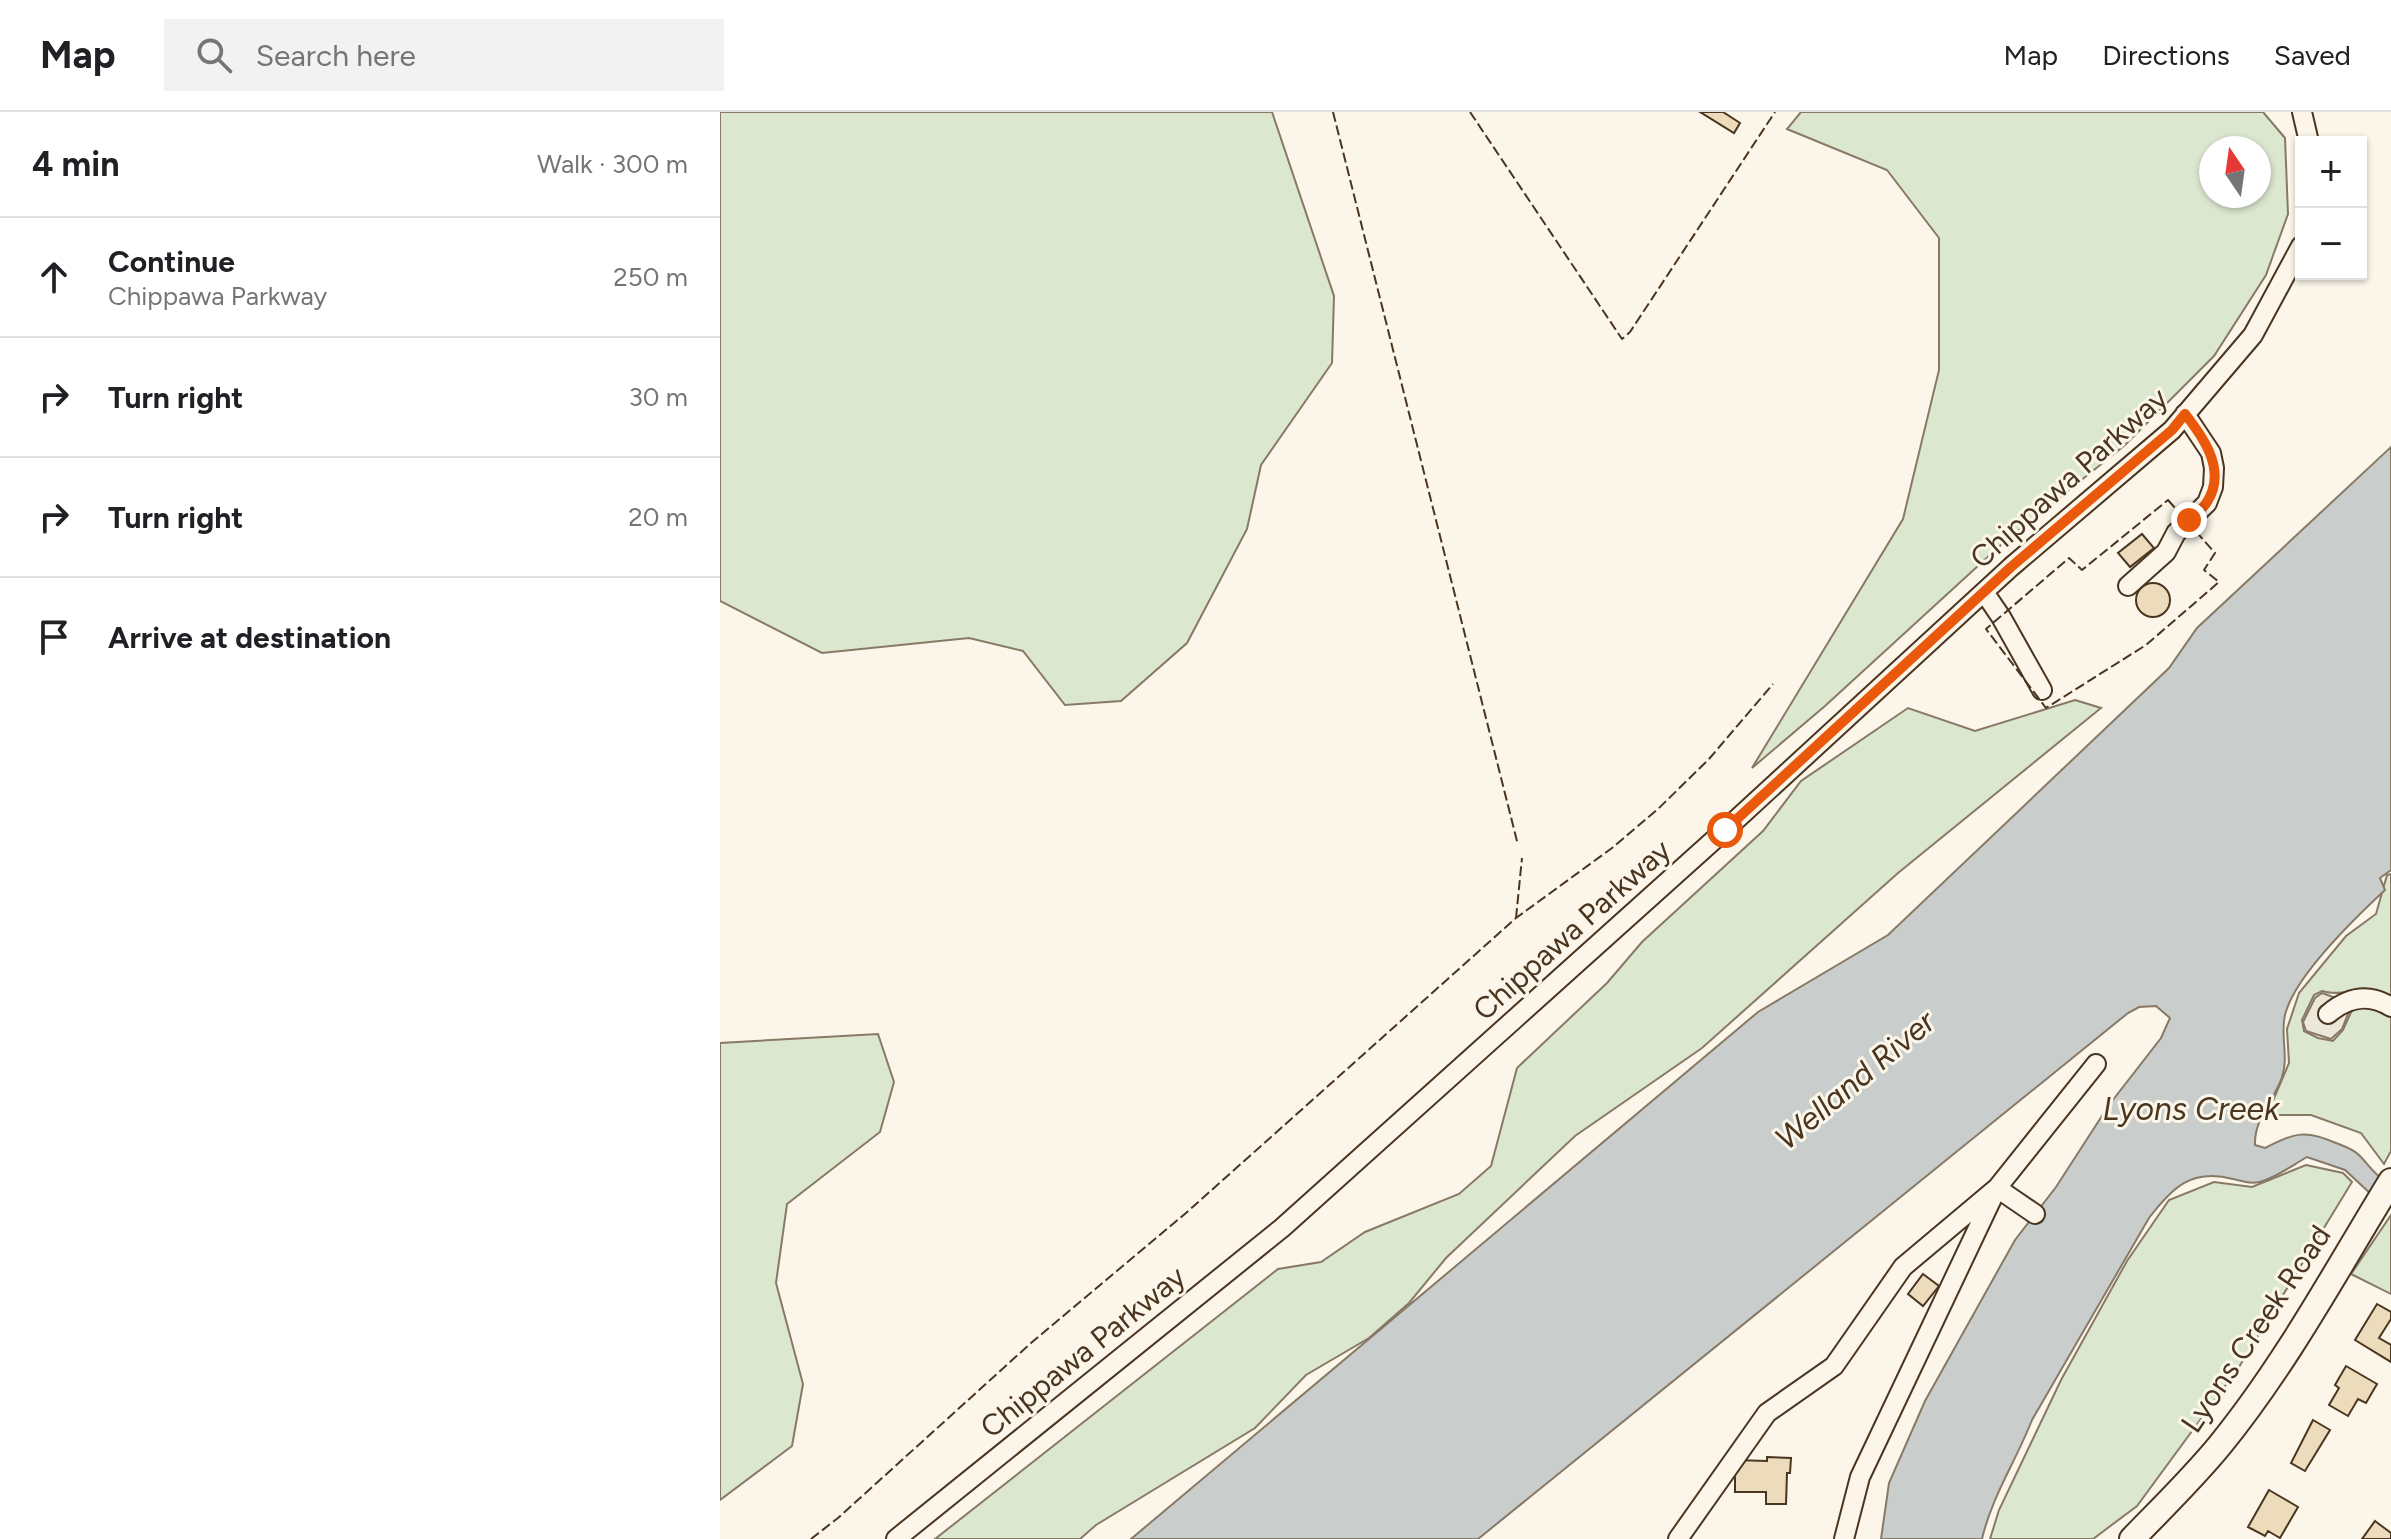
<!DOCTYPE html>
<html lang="en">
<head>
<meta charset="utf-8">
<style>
	:root { --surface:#fff; --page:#f2f2f2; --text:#202124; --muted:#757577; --line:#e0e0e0 }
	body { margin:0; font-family:Figtree,sans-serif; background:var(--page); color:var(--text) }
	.controls { position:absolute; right:24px; top:24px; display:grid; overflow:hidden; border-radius:0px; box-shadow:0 2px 6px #0004 }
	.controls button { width:72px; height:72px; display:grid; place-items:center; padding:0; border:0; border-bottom:2px solid var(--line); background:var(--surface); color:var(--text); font:40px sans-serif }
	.compass { position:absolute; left:1479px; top:24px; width:72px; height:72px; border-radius:50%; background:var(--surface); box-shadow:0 2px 6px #0004; rotate:347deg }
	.stop { position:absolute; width:24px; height:24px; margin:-18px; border:6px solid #ea580c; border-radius:50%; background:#fff }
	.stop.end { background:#ea580c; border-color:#fff; box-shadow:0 2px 8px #0008 }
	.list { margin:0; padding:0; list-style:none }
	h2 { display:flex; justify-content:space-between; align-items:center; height:104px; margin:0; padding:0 32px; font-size:34px }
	h2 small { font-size:26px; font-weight:400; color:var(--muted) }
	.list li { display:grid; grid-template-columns:52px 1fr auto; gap:24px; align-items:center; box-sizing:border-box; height:120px; padding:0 32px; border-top:2px solid var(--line) }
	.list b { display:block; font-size:30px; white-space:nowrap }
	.list p { margin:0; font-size:26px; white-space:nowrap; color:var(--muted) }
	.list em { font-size:26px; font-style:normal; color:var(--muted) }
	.icon { flex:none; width:44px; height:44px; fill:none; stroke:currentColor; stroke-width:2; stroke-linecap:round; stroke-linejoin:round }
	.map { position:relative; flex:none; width:1671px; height:1427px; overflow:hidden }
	header { display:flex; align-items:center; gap:48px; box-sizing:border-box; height:112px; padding:0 40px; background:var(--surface); border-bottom:2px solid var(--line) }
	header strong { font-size:38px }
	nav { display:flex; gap:44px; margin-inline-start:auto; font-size:28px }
	.search { width:560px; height:72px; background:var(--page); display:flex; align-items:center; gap:20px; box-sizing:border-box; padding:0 28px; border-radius:0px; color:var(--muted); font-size:30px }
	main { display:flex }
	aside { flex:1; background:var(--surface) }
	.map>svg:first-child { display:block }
	.green { fill:#dce7d0; stroke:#887966; stroke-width:2; fill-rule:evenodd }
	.parking { fill:#ede7d9; stroke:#887966; stroke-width:2 }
	.water { fill:#c9cecd; stroke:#887966; stroke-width:2 }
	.building { fill:#ecdcbc; stroke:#4a3520; stroke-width:2 }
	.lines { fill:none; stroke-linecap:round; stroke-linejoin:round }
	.minor-casing { stroke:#4a3520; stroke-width:22 }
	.major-casing { stroke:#4a3520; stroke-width:28 }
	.minor { stroke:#fbf6e9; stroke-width:18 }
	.major { stroke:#fbf6e9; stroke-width:24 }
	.fence { stroke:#4a3520; stroke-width:2; stroke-dasharray:10 4; stroke-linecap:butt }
	.route { stroke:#ea580c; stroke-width:10 }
	.labels { text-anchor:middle; stroke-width:6; stroke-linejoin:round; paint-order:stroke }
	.street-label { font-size:30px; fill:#4a3520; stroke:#fbf6e9 }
	.water-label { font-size:32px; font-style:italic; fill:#4a3520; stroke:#fbf6e9 }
</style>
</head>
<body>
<header>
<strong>Map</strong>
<div class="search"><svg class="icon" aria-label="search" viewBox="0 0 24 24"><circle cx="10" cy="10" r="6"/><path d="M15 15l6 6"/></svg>Search here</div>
<nav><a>Map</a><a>Directions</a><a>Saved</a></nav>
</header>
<main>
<aside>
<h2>4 min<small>Walk · 300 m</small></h2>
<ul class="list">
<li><svg class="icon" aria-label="ahead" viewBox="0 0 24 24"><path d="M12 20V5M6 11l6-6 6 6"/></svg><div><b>Continue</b><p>Chippawa Parkway</p></div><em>250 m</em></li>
<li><svg class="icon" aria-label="right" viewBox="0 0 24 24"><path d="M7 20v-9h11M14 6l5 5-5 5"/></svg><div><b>Turn right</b></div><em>30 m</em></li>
<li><svg class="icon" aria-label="right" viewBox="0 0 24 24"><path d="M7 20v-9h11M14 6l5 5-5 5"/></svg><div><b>Turn right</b></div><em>20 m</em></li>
<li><svg class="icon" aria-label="arrive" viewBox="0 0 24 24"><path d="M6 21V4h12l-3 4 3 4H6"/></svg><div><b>Arrive at destination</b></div></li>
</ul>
</aside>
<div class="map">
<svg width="1671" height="1427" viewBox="0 0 1671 1427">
	<rect width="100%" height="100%" fill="#fbf6e9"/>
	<!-- green -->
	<path class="green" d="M0 0H552L614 184 612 251 541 353 527 417 467 531 401 589 345 593 303 539 249 526 102 541 0 489Z
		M1081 0H1543L1565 26 1568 102 1546 163 1494 244 1405 333 1283 431 1105 594 1032 656 1183 407 1219 258V126L1167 58 1067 17ZM1491 36H1539V84H1491Z
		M1355 588 1381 596 1178 761 982 936 855 1024 726 1146 689 1191 649 1226 586 1263 535 1316 376 1413 360 1427H215L558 1157 601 1150 645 1120 739 1082 771 1054 797 956 887 871 922 830 1043 719 1081 669 1188 596 1255 619Z
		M1671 762V888C1663 885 1655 879 1647 879 1631 878 1617 884 1602 879L1594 883 1582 908 1584 919 1598 926 1613 929 1623 918 1632 898C1649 892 1658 891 1671 904V1039L1664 1052 1641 1021 1591 1003H1553L1549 998 1569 951 1567 917 1579 881 1626 824 1656 802 1667 763Z
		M158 922 174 970 160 1020 67 1092 56 1171 83 1272 72 1334 0 1388V931Z
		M1586 1053 1623 1061 1632 1070 1519 1255 1417 1394 1373 1427H1270L1279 1398 1341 1268 1407 1149 1449 1088 1494 1070 1532 1075Z
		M1671 1103V1182L1631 1162Z"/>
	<!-- parking -->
	<path class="parking" d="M1602 881 1613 885 1630 897 1622 917 1611 927 1586 919 1583 910 1595 886Z"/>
	<!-- water -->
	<path class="water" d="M1671 335V758L1660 766 1665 778C1636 805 1574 865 1565 903 1560 924 1569 945 1562 965 1554 989 1534 1006 1535 1033L1545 1036C1575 1021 1585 1017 1616 1031 1624 1034 1633 1037 1639 1043 1648 1052 1654 1062 1665 1069L1653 1084 1625 1058 1587 1045C1573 1053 1558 1064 1543 1069 1532 1073 1523 1069 1513 1067 1471 1056 1452 1076 1429 1106L1312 1308C1296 1349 1272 1384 1262 1427H1161L1169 1371 1205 1289 1295 1128 1336 1075 1389 993 1441 926 1450 906 1436 894 1419 895 1408 901 758 1427H411L1038 900 1168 823 1449 556 1477 516Z"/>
	<!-- building -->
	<path class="building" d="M980 0H1003L1020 11 1014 21Z
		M1422 422 1434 436 1410 455 1398 441Z
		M1416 488a17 17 0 1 1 34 0a17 17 0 1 1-34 0Z
		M1203 1162 1219 1174 1203 1194 1188 1182Z
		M1657 1192 1671 1200V1207L1659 1226 1671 1233V1250L1635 1228Z
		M1626 1254 1657 1272 1646 1291 1638 1287 1628 1304 1609 1293 1619 1276 1615 1273Z
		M1593 1308 1610 1318 1585 1359 1571 1351Z
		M1047 1345 1071 1346 1070 1361H1067L1066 1392H1046V1380H1015V1348L1047 1349Z
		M1549 1378 1578 1395 1560 1426 1548 1419 1545 1424 1528 1415Z
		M1655 1409 1671 1421V1427H1642Z"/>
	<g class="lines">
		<defs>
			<path id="minor" d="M1582 0 1589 30
				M1408 474 1446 440 1456 421 1487 391 1493 375 1494 356 1491 341 1465 302
				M1264 480 1281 505 1322 578
				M1608 902C1628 885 1649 881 1671 895
				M176 1427 562 1116 1005 718 1291 455 1452 318 1533 223 1581 134
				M958 1427 1047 1301 1114 1254 1183 1155 1277 1076 1315 1102
				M1124 1427 1140 1365 1277 1076 1376 952"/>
			<path id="major" d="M1412 1427C1442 1396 1473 1366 1500 1333 1566 1252 1617 1157 1671 1069"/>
		</defs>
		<!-- minor casing -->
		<use href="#minor" class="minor-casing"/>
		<!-- major casing -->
		<use href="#major" class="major-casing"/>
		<!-- minor -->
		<use href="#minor" class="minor"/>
		<!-- major -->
		<use href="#major" class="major"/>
		<!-- fence -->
		<path class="fence" d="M613 0 798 733
			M750 0 902 227 910 220 1055 0
			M1448 388 1495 441 1484 458 1499 470 1426 533 1326 596 1266 517 1349 446 1362 458Z
			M796 806 802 746
			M91 1427 118 1406 311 1231 466 1101 796 806 892 736 938 697 989 647 1053 572"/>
	</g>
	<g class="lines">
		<!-- route -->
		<path class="route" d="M1005 718 1291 455 1452 318 1465 302C1484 326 1507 359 1487 390 1483 397 1475 402 1469 408"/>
	</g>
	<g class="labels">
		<!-- street labels -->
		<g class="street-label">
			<text transform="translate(1349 366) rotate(-42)" y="10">Chippawa Parkway</text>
			<text transform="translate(852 818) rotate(-42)" y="10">Chippawa Parkway</text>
			<text transform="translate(1536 1217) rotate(-56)" y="10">Lyons Creek Road</text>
			<text transform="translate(363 1240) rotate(-39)" y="10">Chippawa Parkway</text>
		</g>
		<!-- water labels -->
		<g class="water-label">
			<text transform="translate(1135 968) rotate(-40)" y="11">Welland River</text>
			<text x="1471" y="1008">Lyons Creek</text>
		</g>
	</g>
</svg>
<div class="controls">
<button>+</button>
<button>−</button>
</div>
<svg class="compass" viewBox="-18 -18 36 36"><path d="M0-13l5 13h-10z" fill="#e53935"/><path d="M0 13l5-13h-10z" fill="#757577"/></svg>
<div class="stop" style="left:1005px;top:718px"></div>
<div class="stop end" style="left:1469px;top:408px"></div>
</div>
</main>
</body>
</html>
